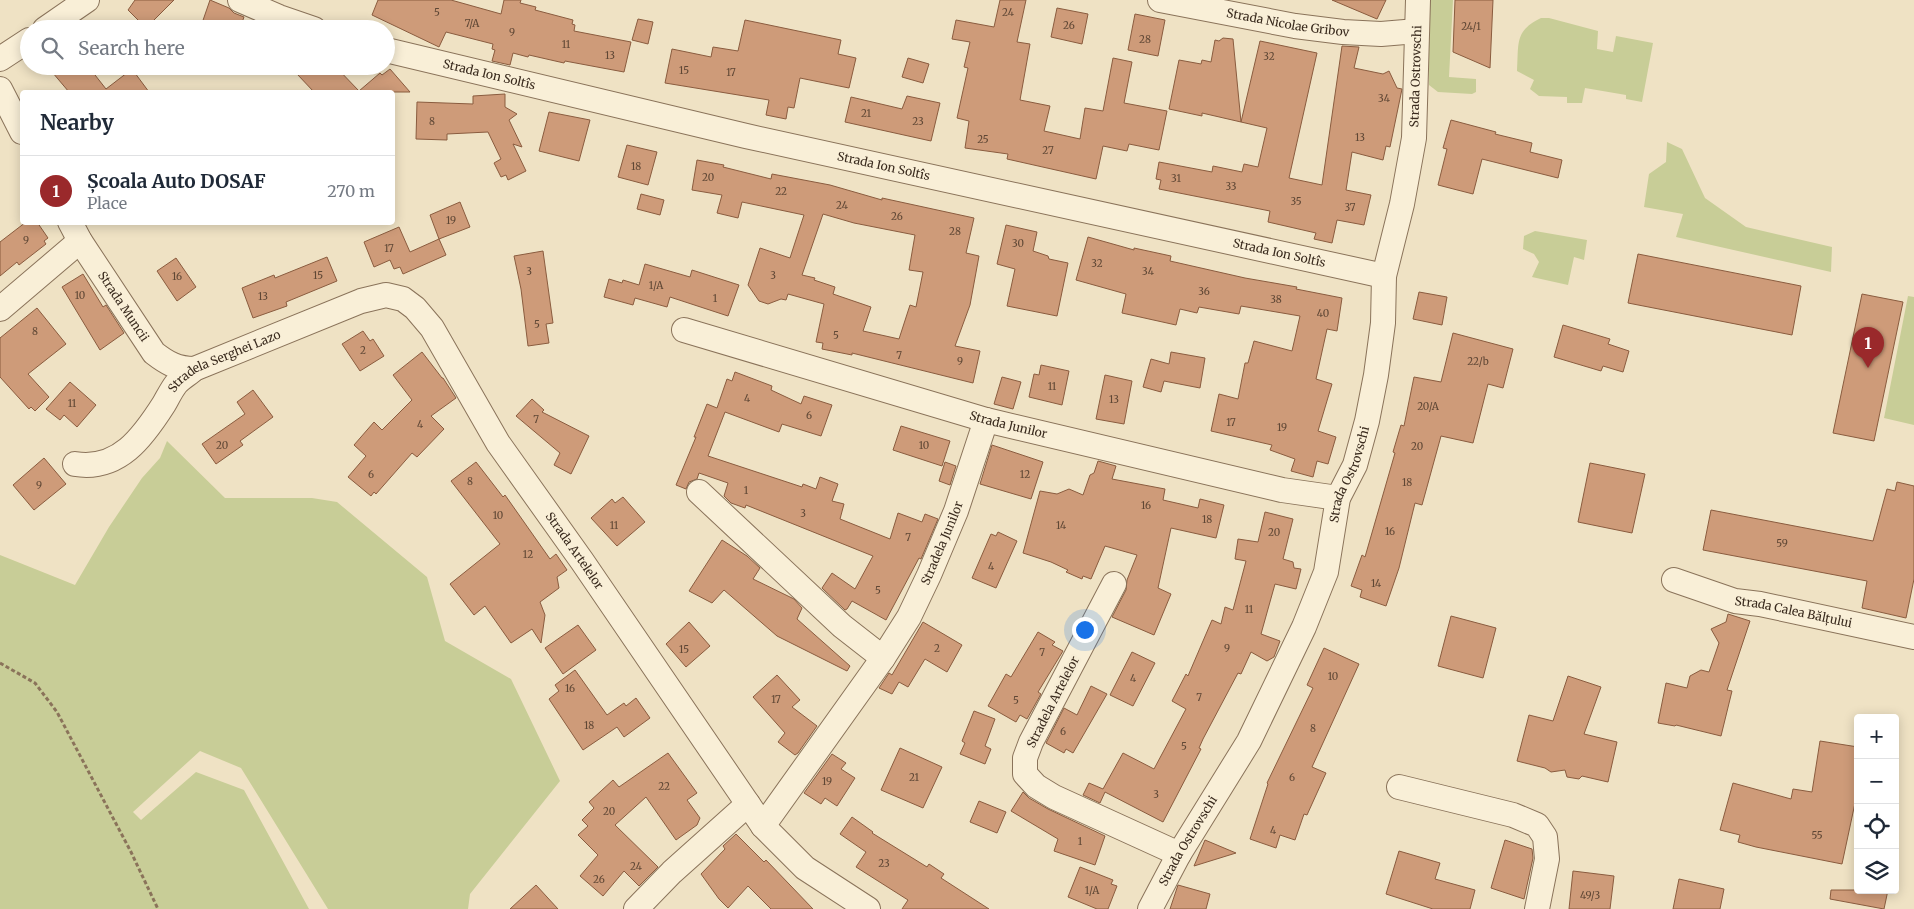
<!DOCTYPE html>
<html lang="en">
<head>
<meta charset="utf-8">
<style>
	:root { --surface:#fff; --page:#f2f2f3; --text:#1f2937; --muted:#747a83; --line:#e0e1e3; --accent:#9a292b }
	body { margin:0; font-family:Merriweather,serif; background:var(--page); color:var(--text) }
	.controls { position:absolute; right:15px; bottom:15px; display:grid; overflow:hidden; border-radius:5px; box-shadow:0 2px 12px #0003 }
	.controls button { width:45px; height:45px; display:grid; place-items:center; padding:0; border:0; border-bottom:1px solid var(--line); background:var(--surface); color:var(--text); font:25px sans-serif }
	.you { position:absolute; left:1084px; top:629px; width:18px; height:18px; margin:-12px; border:4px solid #fff; border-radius:50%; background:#1a73e8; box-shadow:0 0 0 8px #1a73e833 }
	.badge { display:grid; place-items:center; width:32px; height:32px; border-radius:50%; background:var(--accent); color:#fff; font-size:16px; font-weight:700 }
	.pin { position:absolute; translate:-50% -41px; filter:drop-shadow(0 1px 2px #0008) }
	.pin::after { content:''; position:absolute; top:26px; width:18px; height:15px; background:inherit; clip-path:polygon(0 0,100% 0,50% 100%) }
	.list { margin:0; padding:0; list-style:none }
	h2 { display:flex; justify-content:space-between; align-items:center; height:65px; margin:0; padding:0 20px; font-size:21px }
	h2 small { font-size:16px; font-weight:400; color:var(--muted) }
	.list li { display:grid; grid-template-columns:32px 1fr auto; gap:15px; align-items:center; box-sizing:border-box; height:70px; padding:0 20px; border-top:1px solid var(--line) }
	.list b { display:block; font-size:19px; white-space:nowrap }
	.list p { margin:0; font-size:16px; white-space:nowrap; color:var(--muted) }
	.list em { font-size:16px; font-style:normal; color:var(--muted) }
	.icon { flex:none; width:28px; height:28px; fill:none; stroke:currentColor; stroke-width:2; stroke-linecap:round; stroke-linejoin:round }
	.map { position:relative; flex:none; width:1914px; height:909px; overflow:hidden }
	.search { position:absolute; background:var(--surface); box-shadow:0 2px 12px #0003; left:20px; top:20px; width:375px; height:55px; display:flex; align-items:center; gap:12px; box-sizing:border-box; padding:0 18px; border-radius:28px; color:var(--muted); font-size:19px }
	.panel { position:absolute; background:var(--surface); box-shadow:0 2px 12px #0003; left:20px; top:90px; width:375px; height:135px; border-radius:5px }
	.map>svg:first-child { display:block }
	.green { fill:#c8cd97 }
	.building { fill:#ce9b79; stroke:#8a5c3f; fill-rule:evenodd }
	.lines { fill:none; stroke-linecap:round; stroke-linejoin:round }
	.street-casing { stroke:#8a735a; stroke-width:26 }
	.path { stroke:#8a735a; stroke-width:3; stroke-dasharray:4 2.5; stroke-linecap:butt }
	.street { stroke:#f9efd7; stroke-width:24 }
	.labels { text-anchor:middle; stroke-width:5; stroke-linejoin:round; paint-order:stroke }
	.number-label { font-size:10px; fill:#5f4735 }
	.street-label { font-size:12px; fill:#3a2b1e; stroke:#f6ecd4 }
</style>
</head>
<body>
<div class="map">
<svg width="1914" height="909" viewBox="0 0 1914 909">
	<rect width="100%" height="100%" fill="#efe2c4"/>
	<!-- green -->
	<path class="green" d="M1429 0H1453L1449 77 1476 79V92L1472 94 1438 92 1429 85Z
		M1541 18H1549L1598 31 1597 49 1613 52 1616 36 1653 43 1642 102 1626 99V95L1585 88 1582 103H1567V97L1539 96 1530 89 1534 80 1517 71C1519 44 1514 31 1541 18Z
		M1667 142 1682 149 1705 198 1746 227 1832 247 1831 272 1676 237 1683 214 1644 207 1649 174 1666 162Z
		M1535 231 1587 240 1584 260 1574 257 1568 285 1532 277 1539 262 1534 254 1523 249 1524 236Z
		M1908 296 1914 297V425L1884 418Z
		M167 441 225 498H312L337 502 427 577 445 641 511 679 560 781 470 894 468 909H328L241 768 200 751 133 812 141 820 196 772 244 790 309 909H0V555L75 585 109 527 142 478 160 458Z"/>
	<!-- building -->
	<path class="building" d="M135 0H174L146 28 128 10Z
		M210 0 229 8 234 13 244 17 240 28 226 23 224 29H200Z
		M378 0H451L501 14 504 0H521L520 3 536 7 535 10 573 20 572 24 575 25 574 31 631 42 624 72 565 61 564 63 529 55 528 57 513 53 510 65 492 61 495 50 492 49 493 44 446 32 439 47 372 15Z
		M1000 0H1026L1017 42 1030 44 1020 100 1050 106 1044 131 1080 139 1085 108 1103 111 1113 58 1132 62 1124 103 1167 111 1159 150 1129 144 1127 151 1103 146 1096 179 1007 159 1008 154 965 148 969 121 957 118 968 68 964 67 970 42 952 39 956 20 994 27Z
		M1332 0H1386L1377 19Z
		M1455 0H1493L1490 68 1453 52Z
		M1057 8 1088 14 1082 44 1051 37Z
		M1135 14 1165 20 1158 56 1128 50Z
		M638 19 653 22 648 44 632 40Z
		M745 20 841 40 838 54 856 58 849 88 800 78 794 108 788 107 786 119 766 115 769 100 665 83 672 49 711 57 713 47 738 51Z
		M1223 38 1233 39 1241 122 1202 113V116L1169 109 1179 60 1201 64 1202 60 1211 62 1215 40 1219 41Z
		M1260 41 1317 53 1289 178 1322 185 1342 46 1359 47 1354 68 1383 74 1389 71 1397 88 1402 89 1390 147 1386 146 1383 160 1352 152 1346 190 1371 195 1364 225 1337 220 1332 243 1314 239 1316 233 1268 222 1270 211 1159 189 1161 180 1156 179 1159 162 1212 172 1213 166 1242 172 1244 164 1258 167 1267 128 1241 122Z
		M908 58 929 64 923 83 902 77Z
		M47 66H88L106 89 132 69 149 92H69Z
		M306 66H335L359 91 380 73 382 75 390 69 410 92H314L297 74Z
		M505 94V107L517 114 509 120 522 147 513 144 526 171 508 180 506 175 501 177 494 163 501 159 488 132 447 134V140L416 139 417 102 473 104V96Z
		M907 96 940 103 931 141 845 122 851 97 902 109Z
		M549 112 590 120 579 161 539 151Z
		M1451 120 1496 132 1495 134 1532 143 1530 152 1562 160 1558 178 1482 159 1473 194 1438 185 1447 149 1443 148Z
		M627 145 657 152 648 185 618 177Z
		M697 160 724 165 723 167 771 179 772 174 830 185 882 200V198L974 218 966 253 979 256 970 305 955 346 980 351 973 383 852 353V355L822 349 823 343 816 342 824 304 788 294 786 300 781 299 768 304 759 301 748 285 760 248 790 258 804 215 742 202 738 218 717 213 722 195 692 190ZM823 214 854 223 915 235 909 270 923 272 916 307 910 305 899 339 863 331 871 307 833 294 835 287 814 280 815 278 802 275Z
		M641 194 664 200 660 215 637 209Z
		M460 202 470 227 439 239 430 215Z
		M26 222H37L48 238 44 241 46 244 19 265 17 262 0 276V242Z
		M1006 225 1037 232 1033 251 1048 256 1049 259 1068 263 1057 316 1007 306 1015 269 997 264Z
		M399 227 410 252 439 239 446 255 403 274 400 267 394 269 390 260 374 267 364 242Z
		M1088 237 1134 250V248L1171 256 1170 261 1245 278 1297 287 1296 289 1342 298 1337 331 1327 329 1316 379 1332 384 1318 431 1336 437 1328 464 1317 461 1313 477 1291 471 1295 459 1270 450 1272 445 1211 431 1219 394 1238 399 1245 363H1248L1254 341 1292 351 1300 316 1241 306 1239 314 1199 307 1197 313 1180 309 1176 325 1122 313 1126 294 1076 280Z
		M543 251 553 323 546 324 549 343 528 346 521 289 514 256Z
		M1638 254 1801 286 1792 335 1628 303Z
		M327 257 337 281 286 302 287 306 253 318 242 288 274 275 275 278Z
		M176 258 196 287 177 301 157 271Z
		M645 264 690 277 692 270 739 285 728 316 670 297 667 307 635 298 633 305 604 297 609 279 622 283 623 280 639 285Z
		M83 274 103 307 106 305 124 333 100 350 62 287Z
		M1419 292 1447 297 1442 325 1413 319Z
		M1862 294 1903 302 1874 441 1833 433Z
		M37 308 66 344 28 374 49 397 35 411 31 407 29 409 0 377V338Z
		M1563 325 1610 339 1608 344 1629 351 1623 372 1603 366 1601 371 1554 357Z
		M363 331 370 341 373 339 384 356 360 371 342 344Z
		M1453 333 1513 349 1503 388 1488 384 1473 443 1441 436 1422 505 1415 503 1399 568 1386 606 1360 597 1362 590 1351 586 1362 555 1365 557 1395 453 1393 452 1401 425 1404 426 1414 377 1441 382Z
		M422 352 442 378H443L456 398 431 416 444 429 417 457 412 453 376 494 374 492 371 496 348 477 366 456 354 445 374 422 382 430 412 400 393 375Z
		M1171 352 1205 358 1200 388 1164 381 1161 392 1143 387 1151 359 1169 364Z
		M1041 365 1069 371 1062 405 1029 397 1034 374 1039 375Z
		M735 372 772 386 771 390 801 404 804 396 832 405 821 436 782 424 779 432 725 412 708 456 802 487 803 484 816 489 820 477 838 484 832 501 844 504 840 519 890 539 898 513 922 522 925 514 938 519 921 559 919 558 886 620 852 601 847 609 845 610 822 588 832 573 855 589 873 556 746 505 745 508 731 503 724 496 728 483 699 473 697 479 689 482 686 489 676 485 696 437H694L707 404 717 408 727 379 732 381Z
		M1105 375 1132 381 1124 424 1096 419Z
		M1002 377 1021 382 1013 409 994 404Z
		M70 382 96 405 77 427 64 415 60 420 46 409Z
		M253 390 273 417 240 441 243 445 216 464 202 444 245 414 237 402Z
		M532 399 544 410 542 412 589 436 571 474 554 465 560 453 516 416Z
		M901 426 950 441 942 466 893 450Z
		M992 445 1043 462 1031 499 980 484Z
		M44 458 66 484 34 510 13 485Z
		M1098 461 1116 466 1112 479 1165 489 1163 500 1198 508 1200 499 1224 505 1216 538 1171 528 1158 588 1171 594 1154 635 1112 617 1126 590 1127 580 1137 555 1105 546 1091 579 1083 576 1082 579 1066 572 1068 570 1051 562 1023 553 1040 491 1057 494 1069 489 1083 495 1090 475 1094 473Z
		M476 462 503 497 505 495 550 559 556 554 567 570 557 577 559 588 540 602 545 615 541 643 532 629 511 643 485 606 474 615 450 584 500 544 451 481Z
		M945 462 956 466 950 485 939 481Z
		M1590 463 1645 474 1632 533 1578 522Z
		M1897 482 1914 486V579L1906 618 1862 608 1867 581 1703 550 1711 510 1873 541 1887 489 1895 491Z
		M623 497 645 522 617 546 591 518 612 499 615 503Z
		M1265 512 1293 519 1283 559 1293 562 1294 568 1301 569 1296 589 1275 584 1261 634 1280 641 1274 657 1267 661 1251 652 1241 674 1238 673 1203 739 1199 748 1201 749 1163 822 1105 792 1100 803 1083 795 1089 783 1103 789 1123 753 1154 769 1186 709 1172 701 1186 674 1188 676 1212 620 1221 624 1225 607 1233 610 1246 561 1235 559 1238 539 1258 542Z
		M998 532 1017 541 996 588 972 578 991 534 996 536Z
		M722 540 747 556 760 568 753 579 794 599 802 608 797 619 850 666 847 671 777 636 724 590 712 603 689 591Z
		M1728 614 1750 621 1727 690 1732 691 1721 736 1676 725 1675 726 1658 723 1666 683 1687 688 1690 676 1701 670 1709 672 1719 643 1711 629 1726 622Z
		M1451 616 1496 628 1483 678 1438 666Z
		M689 622 710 646 686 667 666 644Z
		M923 622 962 645 947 672 925 659 908 687 899 682 892 694 879 688 889 673 892 675Z
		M578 625 596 650 563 674 545 648Z
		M1038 632 1055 642 1052 645 1063 651 1038 692 1041 694 1027 719 1020 715 1016 722 988 706 1006 674 1011 677Z
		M1324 648 1359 664 1312 767 1326 773 1307 815 1304 814 1295 840 1280 835 1276 848 1250 839 1268 784 1267 783 1313 688 1307 685Z
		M1132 652 1155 663 1133 706 1110 695Z
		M575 670 607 715 624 703 626 706 636 698 650 718 624 737 617 727 583 750 549 699 559 691 555 685Z
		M777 675 800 700 792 707 817 726 798 753 795 755 778 742 785 733 753 697Z
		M1568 676 1601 687 1584 734 1617 742 1608 782 1582 776 1579 779 1567 777 1565 770 1551 772 1545 768 1517 761 1529 715 1553 721Z
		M1091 686 1107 694 1073 753 1066 749 1064 753 1046 743 1064 708 1077 715Z
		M974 711 995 719 985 746 991 749 985 764 960 754 965 743 962 741Z
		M1820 741 1858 747V789L1842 864 1756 847 1738 842 1740 835 1720 830 1733 783 1791 799 1793 789 1812 792Z
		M900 748 942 767 923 808 881 790Z
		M668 753 697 793 687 800 700 818 697 825 676 840 646 797 615 825 658 867 639 886 624 871 603 896 580 876 598 855 578 835 588 826 582 820 594 808 589 802 613 780 619 787Z
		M832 754 846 763 841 769 855 778 837 806 825 798 821 804 804 793Z
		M1023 792 1029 798 1048 809 1105 836 1095 865 1054 851 1058 839 1011 811Z
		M979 801 1006 812 997 833 970 822Z
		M852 817 873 832 872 833 927 867 929 864 944 874 941 878 989 909H902L908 900 856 867 866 852 840 834Z
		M736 834 764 862 766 860 813 909H771L748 886 728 908 719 899 701 874 725 849 723 846Z
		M1205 840 1236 853 1194 866Z
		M1505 840 1532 849 1533 858 1524 899 1491 888Z
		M1399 851 1440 863 1435 879 1475 890 1470 909H1433L1386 894Z
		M1080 867 1113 880 1111 884 1117 886 1108 909H1097L1068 897Z
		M1573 871 1614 876 1610 909H1569Z
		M1679 879 1724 889 1720 909H1673Z
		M536 885 558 909H510Z
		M1178 885 1210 894 1206 909H1170Z
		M1831 890H1888L1884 909 1830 899Z"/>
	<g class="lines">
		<defs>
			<g id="street">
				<path d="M240 0 279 17 314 29"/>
				<path id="s1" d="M1160 0 1295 26 1343 32 1381 34 1417 31"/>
				<path d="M45 29 87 0"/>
				<path id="s2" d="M386 50 746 136 1384 276"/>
				<path d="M0 59 29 40"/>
				<path d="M0 89 22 132"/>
				<path id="s3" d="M70 222 80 241 154 353C167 363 177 369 194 369"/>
				<path d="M0 309 80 241"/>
				<path id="s4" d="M684 330 986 420 1282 490 1338 498"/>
				<path id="s5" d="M75 464C119 471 143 437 164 404 168 397 172 389 176 384 181 378 189 374 194 369L361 301 386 295 403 299 415 308 432 328 498 443 582 561 763 826 805 868 868 909"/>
				<path d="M699 492 842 626 883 658"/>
				<path id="s6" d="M1674 580 1735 601 1760 604 1914 637"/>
				<path d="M1114 584 1031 742 1025 758V774L1036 786 1054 797 1179 854"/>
				<path d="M1399 787 1513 815 1537 825 1545 837 1547 859 1537 909"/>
				<path id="s7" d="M763 826 883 658 909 617 929 575 956 511 986 420"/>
				<path d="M636 909 672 872 748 804"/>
				<path id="s8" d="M1150 909 1179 854 1249 741 1304 627 1326 572 1338 498 1355 465 1367 421 1376 375 1383 323 1384 276 1402 204 1414 138 1418 0"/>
			</g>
		</defs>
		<!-- street casing -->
		<use href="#street" class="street-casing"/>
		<!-- path -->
		<path class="path" d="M0 663 35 683 57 712 131 852 158 909"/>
		<!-- street -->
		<use href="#street" class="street"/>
	</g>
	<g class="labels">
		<!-- number labels -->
		<g class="number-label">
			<text x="437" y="16">5</text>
			<text x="1008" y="16">24</text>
			<text x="472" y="27">7/A</text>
			<text x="1069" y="29">26</text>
			<text x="1471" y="30">24/1</text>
			<text x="512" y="36">9</text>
			<text x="1145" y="43">28</text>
			<text x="566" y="48">11</text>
			<text x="610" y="59">13</text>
			<text x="1269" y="60">32</text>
			<text x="684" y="74">15</text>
			<text x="731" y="76">17</text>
			<text x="1384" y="102">34</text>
			<text x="866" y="117">21</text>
			<text x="432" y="125">8</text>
			<text x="918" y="125">23</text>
			<text x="1360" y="141">13</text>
			<text x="983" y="143">25</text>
			<text x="1048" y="154">27</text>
			<text x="636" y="170">18</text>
			<text x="708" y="181">20</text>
			<text x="1176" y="182">31</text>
			<text x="1231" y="190">33</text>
			<text x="781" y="195">22</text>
			<text x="1296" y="205">35</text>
			<text x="842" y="209">24</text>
			<text x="1350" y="211">37</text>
			<text x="897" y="220">26</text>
			<text x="451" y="224">19</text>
			<text x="955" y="235">28</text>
			<text x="26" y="244">9</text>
			<text x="1018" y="247">30</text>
			<text x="389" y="252">17</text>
			<text x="1097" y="267">32</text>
			<text x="529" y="275">3</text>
			<text x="1148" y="275">34</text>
			<text x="318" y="279">15</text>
			<text x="773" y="279">3</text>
			<text x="177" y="280">16</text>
			<text x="656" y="289">1/A</text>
			<text x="1204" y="295">36</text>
			<text x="80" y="299">10</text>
			<text x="263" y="300">13</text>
			<text x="715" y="302">1</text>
			<text x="1276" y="303">38</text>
			<text x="1323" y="317">40</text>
			<text x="537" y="328">5</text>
			<text x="35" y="335">8</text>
			<text x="836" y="339">5</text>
			<text x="363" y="354">2</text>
			<text x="899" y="359">7</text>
			<text x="960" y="365">9</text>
			<text x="1478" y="365">22/b</text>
			<text x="1052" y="390">11</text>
			<text x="747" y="402">4</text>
			<text x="1114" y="403">13</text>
			<text x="72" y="407">11</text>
			<text x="1428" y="410">20/A</text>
			<text x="809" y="419">6</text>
			<text x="536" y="423">7</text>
			<text x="1231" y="426">17</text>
			<text x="420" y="428">4</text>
			<text x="1282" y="431">19</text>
			<text x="222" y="449">20</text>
			<text x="924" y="449">10</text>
			<text x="1417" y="450">20</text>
			<text x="371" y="478">6</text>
			<text x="1025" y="478">12</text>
			<text x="470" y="485">8</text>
			<text x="1407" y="486">18</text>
			<text x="39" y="489">9</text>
			<text x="746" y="494">1</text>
			<text x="1146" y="509">16</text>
			<text x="803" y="517">3</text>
			<text x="498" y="519">10</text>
			<text x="1207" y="523">18</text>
			<text x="614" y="529">11</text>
			<text x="1061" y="529">14</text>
			<text x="1390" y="535">16</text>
			<text x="1274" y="536">20</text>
			<text x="908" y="541">7</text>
			<text x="1782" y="547">59</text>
			<text x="528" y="558">12</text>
			<text x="991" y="570">4</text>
			<text x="1376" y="587">14</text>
			<text x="878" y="594">5</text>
			<text x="1249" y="613">11</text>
			<text x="937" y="652">2</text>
			<text x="1227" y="652">9</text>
			<text x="684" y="653">15</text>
			<text x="1042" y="656">7</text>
			<text x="1333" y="680">10</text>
			<text x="1133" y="682">4</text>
			<text x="570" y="692">16</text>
			<text x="1199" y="701">7</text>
			<text x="776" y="703">17</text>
			<text x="1016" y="704">5</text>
			<text x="589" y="729">18</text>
			<text x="1313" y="732">8</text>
			<text x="1063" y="735">6</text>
			<text x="1184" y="750">5</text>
			<text x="914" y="781">21</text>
			<text x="1292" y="781">6</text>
			<text x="827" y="785">19</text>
			<text x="664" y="790">22</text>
			<text x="1156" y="798">3</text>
			<text x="609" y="815">20</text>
			<text x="1273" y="834">4</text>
			<text x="1817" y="839">55</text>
			<text x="1080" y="845">1</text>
			<text x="884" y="867">23</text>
			<text x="636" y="870">24</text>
			<text x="599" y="883">26</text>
			<text x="1092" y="894">1/A</text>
			<text x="1590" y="899">49/3</text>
		</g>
		<!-- street labels -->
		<g class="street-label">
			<text dy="4" stroke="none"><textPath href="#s1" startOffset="130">Strada Nicolae Gribov</textPath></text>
			<text dy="4" stroke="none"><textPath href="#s2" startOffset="106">Strada Ion Soltîs</textPath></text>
			<text dy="4" stroke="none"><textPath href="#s8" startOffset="888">Strada Ostrovschi</textPath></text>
			<text dy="4" stroke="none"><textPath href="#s2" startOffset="511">Strada Ion Soltîs</textPath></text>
			<text dy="4" stroke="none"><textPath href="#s2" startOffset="916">Strada Ion Soltîs</textPath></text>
			<text dy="4" stroke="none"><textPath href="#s3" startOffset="100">Strada Muncii</textPath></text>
			<text dy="4" stroke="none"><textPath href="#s5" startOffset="192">Stradela Serghei Lazo</textPath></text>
			<text dy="4" stroke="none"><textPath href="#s4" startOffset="338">Strada Junilor</textPath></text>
			<text dy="4" stroke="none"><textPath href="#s8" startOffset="482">Strada Ostrovschi</textPath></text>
			<text dy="4" stroke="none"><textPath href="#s7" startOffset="336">Stradela Junilor</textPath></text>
			<text dy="4" stroke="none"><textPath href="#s5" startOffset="691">Strada Artelelor</textPath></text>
			<text dy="4" stroke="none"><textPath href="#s6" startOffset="124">Strada Calea Bălțului</textPath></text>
			<text transform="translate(1053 702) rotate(-63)" y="4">Stradela Artelelor</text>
			<text dy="4" stroke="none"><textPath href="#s8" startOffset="78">Strada Ostrovschi</textPath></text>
		</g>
	</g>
</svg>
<div class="controls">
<button>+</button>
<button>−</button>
<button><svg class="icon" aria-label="locate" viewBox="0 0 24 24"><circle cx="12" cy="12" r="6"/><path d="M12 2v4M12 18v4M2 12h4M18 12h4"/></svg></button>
<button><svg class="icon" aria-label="layers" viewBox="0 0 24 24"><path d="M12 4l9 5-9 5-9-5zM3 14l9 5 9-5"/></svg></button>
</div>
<div class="you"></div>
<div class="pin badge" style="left:1868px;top:368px">1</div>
<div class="search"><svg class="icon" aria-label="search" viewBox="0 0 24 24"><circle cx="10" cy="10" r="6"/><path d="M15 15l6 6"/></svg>Search here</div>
<section class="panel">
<h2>Nearby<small></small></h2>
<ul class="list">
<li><span class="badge">1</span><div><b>Școala Auto DOSAF</b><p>Place</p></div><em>270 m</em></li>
</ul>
</section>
</div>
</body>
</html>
